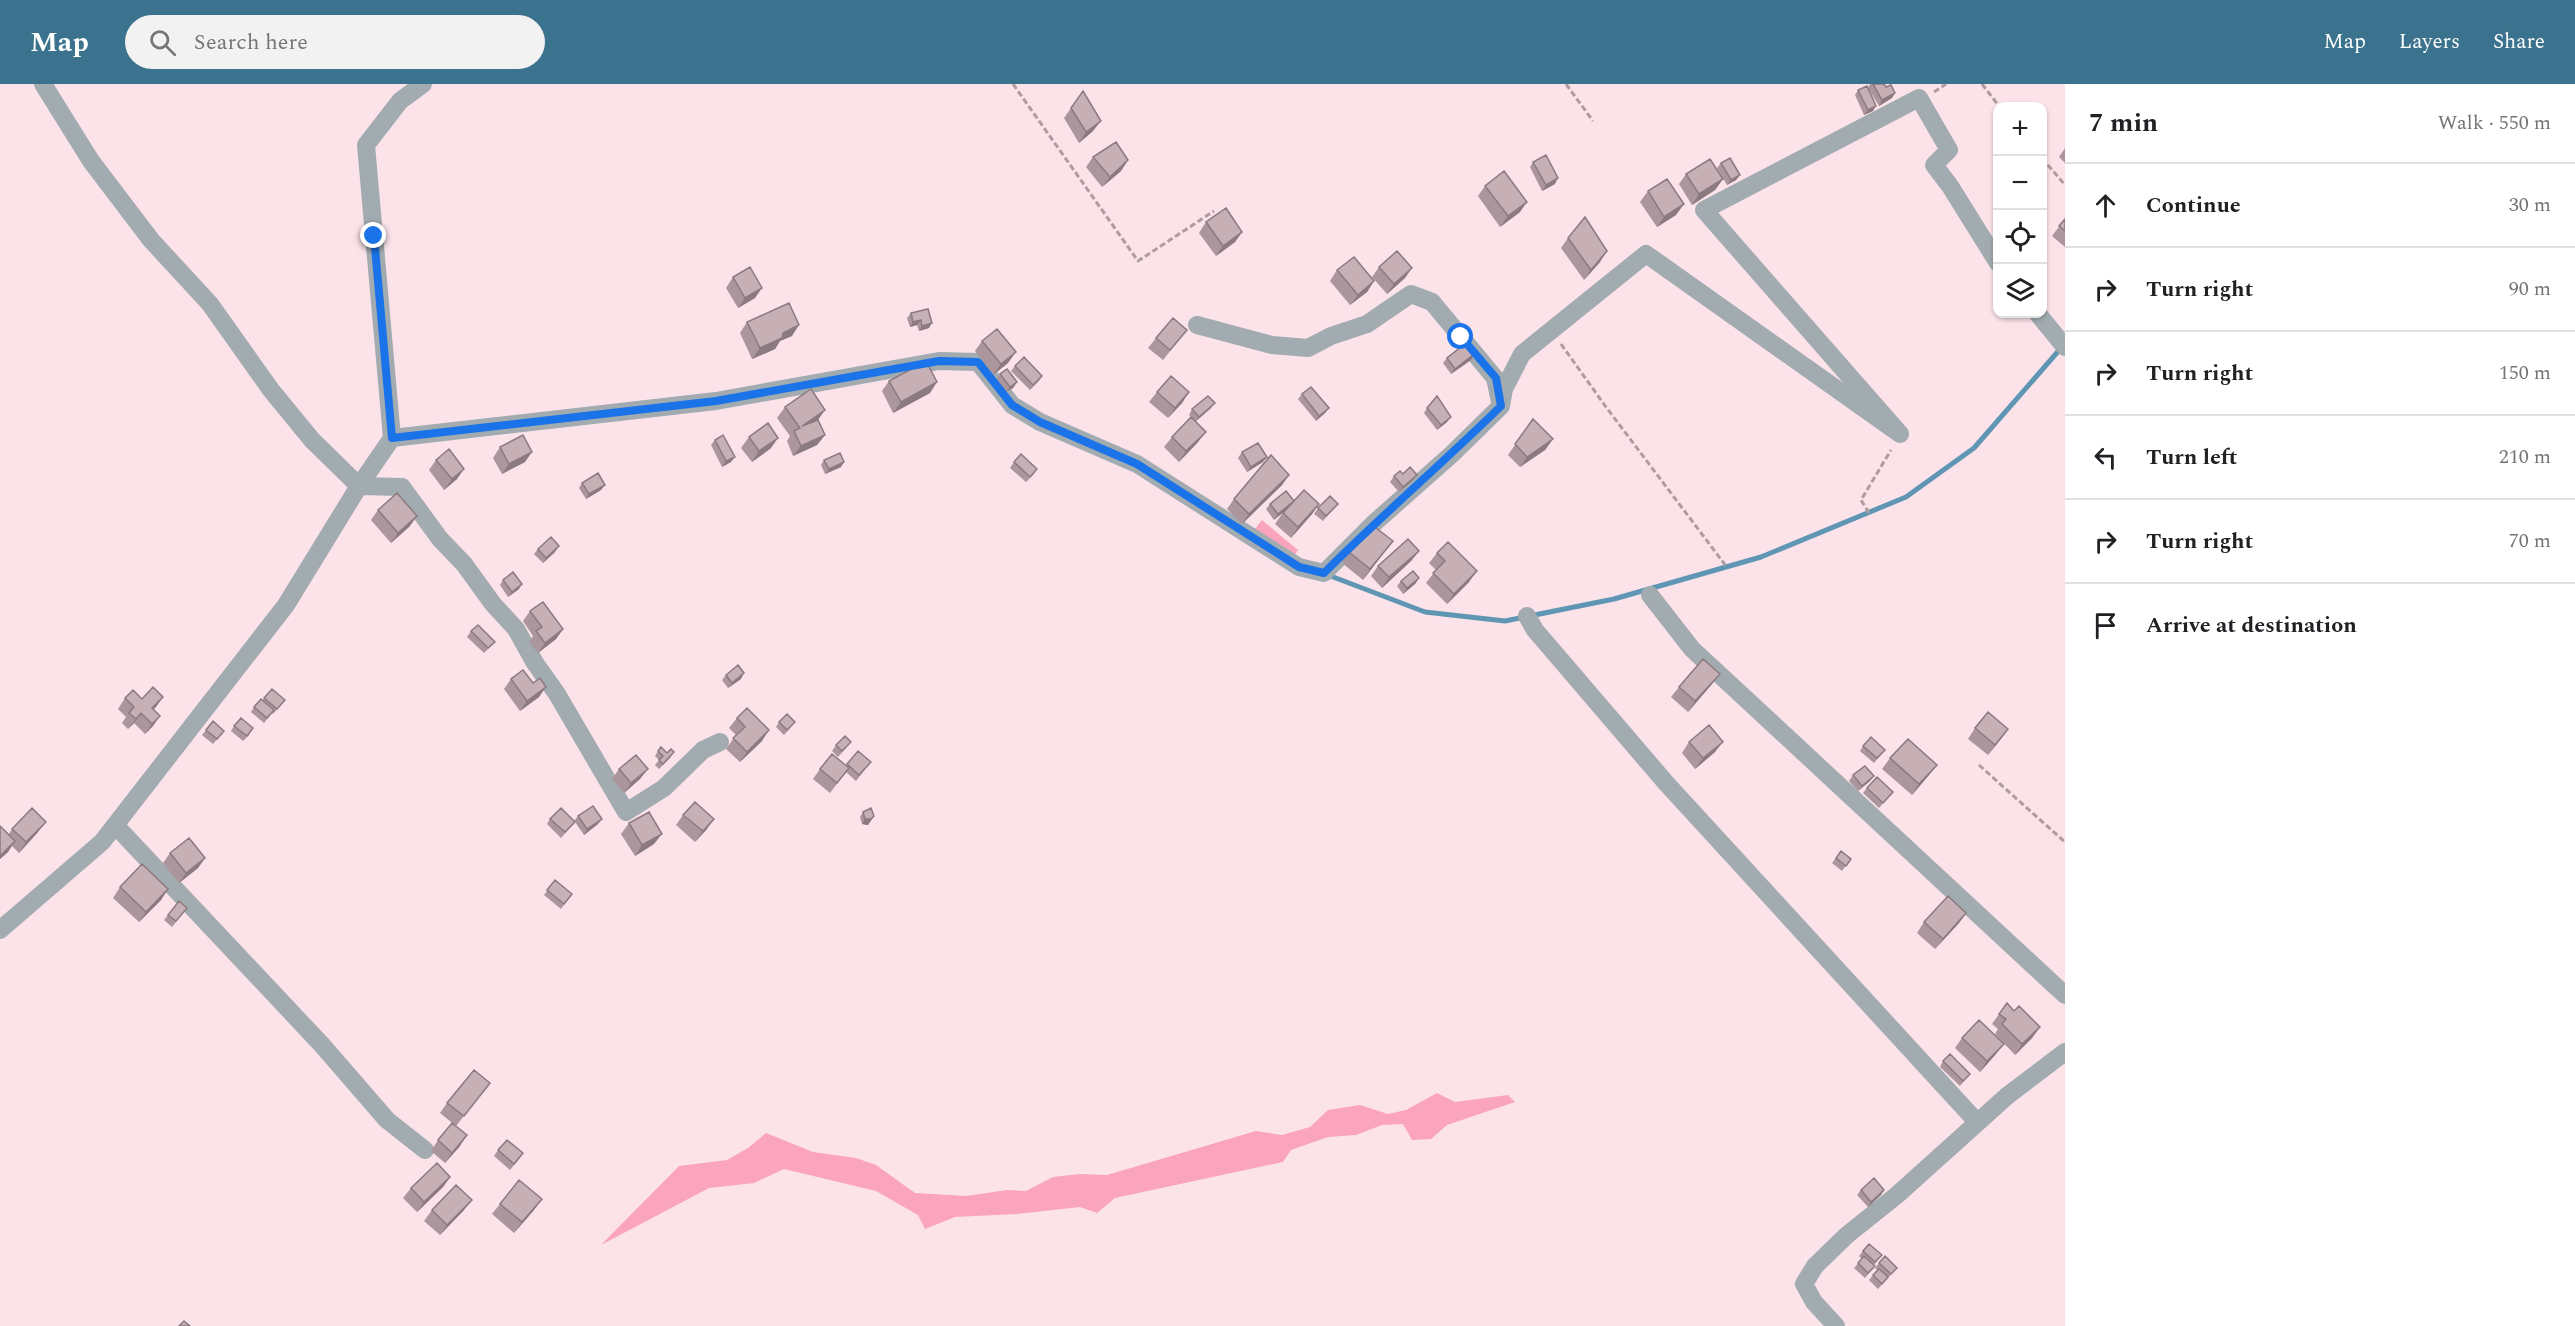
<!DOCTYPE html>
<html lang="en">
<head>
<meta charset="utf-8">
<style>
	:root { --surface:#fff; --page:#f2f2f2; --text:#202124; --muted:#757577; --line:#e0e0e0; --accent:#3b728d }
	body { margin:0; font-family:Spectral,serif; background:var(--page); color:var(--text) }
	.controls { position:absolute; right:18px; top:18px; display:grid; overflow:hidden; border-radius:12px; box-shadow:0 2px 4px #0004 }
	.controls button { width:54px; height:54px; display:grid; place-items:center; padding:0; border:0; border-bottom:2px solid var(--line); background:var(--surface); color:var(--text); font:30px sans-serif }
	.stop { position:absolute; width:18px; height:18px; margin:-14px; border:4px solid #1a73e8; border-radius:50%; background:#fff }
	.stop.end { background:#1a73e8; border-color:#fff; box-shadow:0 2px 6px #0008 }
	.list { margin:0; padding:0; list-style:none }
	h2 { display:flex; justify-content:space-between; align-items:center; height:78px; margin:0; padding:0 24px; font-size:26px }
	h2 small { font-size:20px; font-weight:400; color:var(--muted) }
	.list li { display:grid; grid-template-columns:39px 1fr auto; gap:18px; align-items:center; box-sizing:border-box; height:84px; padding:0 24px; border-top:2px solid var(--line) }
	.list b { display:block; font-size:22px; white-space:nowrap }
	.list em { font-size:20px; font-style:normal; color:var(--muted) }
	.icon { flex:none; width:33px; height:33px; fill:none; stroke:currentColor; stroke-width:2; stroke-linecap:round; stroke-linejoin:round }
	.map { position:relative; flex:none; width:2065px; height:1242px; overflow:hidden }
	header { display:flex; align-items:center; gap:36px; box-sizing:border-box; height:84px; padding:0 30px; background:var(--accent); color:#fff }
	header strong { font-size:28px }
	nav { display:flex; gap:33px; margin-inline-start:auto; font-size:21px }
	.search { width:420px; height:54px; background:var(--page); display:flex; align-items:center; gap:15px; box-sizing:border-box; padding:0 21px; border-radius:33px; color:var(--muted); font-size:22px }
	main { display:flex }
	aside { flex:1; background:var(--surface) }
	.map>svg:first-child { display:block }
	.green { fill:#faa5bd }
	.lines { fill:none; stroke-linecap:round; stroke-linejoin:round }
	.stream { stroke:#5f96b4; stroke-width:5 }
	.path { stroke:#ae9ca0; stroke-width:3; stroke-dasharray:6 3; stroke-linecap:butt }
	.minor { stroke:#a2abb0; stroke-width:18 }
	.wall { fill:#aa969c }
	.shaded-wall { fill:#8b7a7f }
	.building { fill:#c6afb5; stroke:#8b7a7f; stroke-width:1.5 }
	.route { stroke:#1a73e8; stroke-width:8 }
</style>
</head>
<body>
<header>
<strong>Map</strong>
<div class="search"><svg class="icon" aria-label="search" viewBox="0 0 24 24"><circle cx="10" cy="10" r="6"/><path d="M15 15l6 6"/></svg>Search here</div>
<nav><a>Map</a><a>Layers</a><a>Share</a></nav>
</header>
<main>
<div class="map">
<svg width="2065" height="1242" viewBox="0 0 2065 1242">
	<rect width="100%" height="100%" fill="#fbe3e9"/>
	<!-- green -->
	<path class="green" d="M1262 436 1298 466 1292 475 1251 450Z
		M1437 1009 1455 1018 1508 1011 1515 1018 1447 1041 1431 1055 1412 1056 1403 1040 1382 1041 1356 1051 1328 1053 1291 1066 1283 1078 1115 1114 1097 1129 1080 1123 1017 1130 955 1133 925 1145 918 1131 876 1107 784 1085 754 1099 709 1104 601 1161 679 1082 727 1076 748 1064 766 1049 813 1068 856 1074 876 1081 915 1109 966 1112 1007 1106 1026 1107 1053 1093 1080 1090 1107 1091 1256 1047 1282 1051 1310 1043 1328 1026 1360 1021 1388 1030 1406 1026Z"/>
	<g class="lines">
		<!-- stream -->
		<path class="stream" d="M1328 491 1425 528 1505 537 1614 515 1761 473 1906 413 1974 364 2061 264"/>
		<!-- path -->
		<path class="path" d="M1013 0 1138 177 1214 127
			M1566 0 1593 37
			M1982 0 1999 22
			M1934 8 1946 0
			M2042 74 2065 101
			M1561 260 1606 323 1726 482
			M1869 429 1861 416 1891 366
			M1979 681 2065 758"/>
		<!-- minor -->
		<path class="minor" d="M2038 230 2065 263
			M1197 241 1272 261 1308 264 1331 252 1367 240 1411 210 1432 218 1495 294 1500 318
			M392 354 366 61 400 17 423 0
			M359 402 392 354 716 317 939 277 978 278 1012 321 1040 338 1137 380 1299 483 1324 489 1373 440 1452 370 1501 322 1504 305 1522 270 1646 170 1900 350 1704 126 1919 14 1949 66 1934 81 1950 102 1998 179
			M359 402 402 403 440 455 464 480 493 520 516 545 535 579 557 610 626 728 664 704 703 666 720 658
			M1650 511 1692 565 2065 911
			M1527 532 1535 546 1666 699 1977 1038
			M115 741 322 961 387 1036 425 1066
			M0 846 102 758 286 521 359 402 312 356 271 306 210 220 151 156 91 77 43 0
			M1836 1242 1814 1218 1804 1200 1815 1182 1847 1151 1897 1111 2007 1012 2065 968"/>
	</g>
	<!-- wall -->
	<path class="wall" d="M1870 0H1884L1892 14 1879 22 1868 4Z
		M1858 6 1873 27 1864 31 1855 11Z
		M1083 7 1093 47 1079 59 1064 34Z
		M2065 64V79L2059 73Z
		M1093 73 1128 76 1121 87 1102 103 1086 83Z
		M1533 78 1555 100 1542 107 1530 83Z
		M1721 79 1740 91 1736 96 1727 101 1717 84Z
		M1686 90 1723 95 1715 106 1692 121 1679 100Z
		M1485 102 1520 128 1500 143 1478 112Z
		M1648 107 1676 131 1657 143 1640 118Z
		M2065 135V163L2052 152Z
		M1206 138 1242 148 1235 158 1216 172 1199 149Z
		M1568 154 1600 178 1584 196 1561 164Z
		M1379 183 1405 194 1387 210 1372 193Z
		M1337 186 1374 197 1367 208 1350 221 1330 197Z
		M733 193 755 214 738 224 726 204Z
		M928 225 929 244 919 247 917 241 910 243 907 234 911 229Z
		M747 238 792 252 780 257 775 265 752 275 740 249Z
		M1187 246 1163 276 1148 264 1156 254Z
		M982 257 1008 279 993 291 975 267Z
		M1447 274 1471 276 1451 290 1443 279Z
		M1015 282 1042 292 1039 297 1030 306 1011 287Z
		M1000 290 1017 298 1013 304 1006 308 996 295Z
		M889 297 930 309 893 329 882 307Z
		M1157 308H1189L1182 319 1168 334 1149 318Z
		M1302 310 1329 324 1325 329 1316 337 1298 315Z
		M785 323 818 336 825 351 817 361 793 372 787 357 790 352 777 334Z
		M1211 324 1196 337 1198 358 1179 378 1164 363 1172 353 1191 333 1189 331 1192 325Z
		M1427 324 1447 338 1437 346 1424 329Z
		M1533 335 1553 355 1545 366 1520 383 1508 371Z
		M749 353 771 364 752 378 741 364Z
		M715 356 731 378 722 383 711 361Z
		M500 363 525 378 502 390 493 374Z
		M1242 368 1263 378 1247 388 1238 374Z
		M436 376 457 395 444 406 429 386Z
		M824 376 841 383 825 390 821 381Z
		M1014 378 1034 390 1026 398 1010 384Z
		M1403 390 1413 396 1399 408 1390 398 1394 392Z
		M1289 391 1282 401 1242 440 1227 425 1234 415Z
		M582 399 601 406 586 415 579 404Z
		M1293 417 1319 420 1312 430 1291 454 1275 440 1284 427 1274 436 1266 425 1270 420Z
		M1338 420 1323 437 1314 430 1318 424Z
		M378 426 410 442 391 459 371 436Z
		M1393 457 1363 496 1342 479 1349 468Z
		M538 465 555 468 543 479 534 470Z
		M1419 467 1411 477 1382 504 1371 492 1378 482Z
		M1437 469 1469 498 1447 520 1426 499 1436 486 1429 479Z
		M1419 494 1415 500 1403 510 1397 502 1401 497Z
		M503 496 519 505 508 513 500 501Z
		M530 527 563 545 556 555 538 569 529 558 533 552 523 537Z
		M471 547 495 558 484 569 467 553Z
		M726 591 741 595 728 604 722 596Z
		M511 595 539 613 520 627 504 605Z
		M1712 600 1688 628 1671 613 1679 603Z
		M272 605 281 621 273 630 272 629 264 639 251 628 254 623 262 617Z
		M163 613 153 625V642L145 650 134 639 128 645 122 639 126 633 118 625 125 614 142 615Z
		M737 634 762 657 740 678 726 665 736 651 729 644Z
		M779 638 791 643 784 651 776 643Z
		M234 642 250 650 243 657 231 647Z
		M1975 644 2008 645 1988 671 1968 655Z
		M206 646 224 647 213 660 202 651Z
		M1689 658 1715 668 1695 685 1682 669Z
		M836 661 847 663 838 673 832 667Z
		M1863 662 1885 666 1874 679 1860 667Z
		M658 667 671 673 659 685 655 681 659 676 655 672Z
		M858 667 867 683 856 697 846 688 830 709 813 695 820 685 846 682Z
		M1890 674 1937 681 1929 691 1912 711 1882 685Z
		M619 685 640 695 624 709 612 695Z
		M1853 691 1870 697 1858 707 1849 697Z
		M1867 704 1893 708 1879 724 1863 709Z
		M863 728 874 732 868 741 862 740 860 733Z
		M683 731 707 745 695 758 676 741Z
		M578 732 598 740 584 751 575 738 561 754 547 740 550 735 574 737Z
		M629 739 654 760 635 772 621 750Z
		M0 742 9 750 12 745 38 748 19 769 12 762 8 768 0 775Z
		M1841 767 1847 780 1842 787 1832 779Z
		M170 769 205 774 198 784 179 799 163 779Z
		M555 796 572 810 561 825 544 811Z
		M120 803 168 805 161 816 139 838 113 814Z
		M183 829 172 843 164 836 168 831Z
		M1966 829 1959 839 1935 865 1917 849 1924 838Z
		M2007 919 2014 927 2040 943 2032 954 2015 971 1995 950 1998 945 1992 940Z
		M1962 954 1996 970 1980 988 1955 964Z
		M1943 977 1970 990 1960 1002 1940 983Z
		M490 999 456 1042 440 1029 447 1019Z
		M438 1056 460 1062 445 1079 431 1067Z
		M498 1066 520 1074 510 1086 494 1072Z
		M450 1093 443 1103 417 1128 403 1114 411 1104Z
		M1861 1106H1884L1881 1111 1868 1123 1857 1111Z
		M500 1120 534 1126 514 1149 492 1130Z
		M432 1126H464L440 1151 424 1137Z
		M1863 1167 1882 1171 1874 1181 1875 1182 1871 1187 1865 1194 1854 1184 1862 1175 1859 1172Z
		M1879 1179 1897 1184 1878 1205 1869 1196 1877 1186 1875 1184Z"/>
	<!-- shaded-wall -->
	<path class="shaded-wall" d="M1895 9 1892 14 1879 22 1882 16Z
		M1876 22 1873 27 1864 31 1868 26Z
		M1101 37 1093 47 1079 59 1086 48Z
		M1128 76 1121 87 1102 103 1110 93Z
		M1740 91 1736 96 1727 101 1731 96Z
		M1558 94 1555 100 1542 107 1546 101Z
		M1723 95 1715 106 1692 121 1699 110Z
		M1527 118 1520 128 1500 143 1508 132Z
		M1684 120 1676 131 1657 143 1664 133Z
		M1242 148 1235 158 1216 172 1223 162Z
		M1607 167 1600 178 1584 196 1591 186Z
		M1412 184 1405 194 1387 210 1394 200Z
		M1374 197 1367 208 1350 221 1358 211Z
		M762 204 755 214 738 224 745 214Z
		M921 236 917 241 910 243 913 238Z
		M932 239 929 244 919 247 922 242Z
		M799 241 792 252 780 257 775 265 752 275 760 264 783 249Z
		M1016 268 1008 279 993 291 1001 280Z
		M1474 270 1471 276 1451 290 1455 285Z
		M937 298 930 309 893 329 901 318Z
		M1017 298 1013 304 1006 308 1010 303Z
		M1189 308 1182 319 1168 334 1175 324Z
		M1215 319 1211 324 1195 338 1199 333Z
		M1329 324 1325 329 1316 337 1319 332Z
		M825 326 818 336 795 353 802 342Z
		M1451 333 1447 338 1437 346 1441 341Z
		M1206 348 1198 358 1179 378 1186 367Z
		M825 351 817 361 793 372 801 362Z
		M778 354 771 364 752 378 759 367Z
		M1553 355 1545 366 1520 383 1527 373Z
		M532 368 525 378 502 390 509 380Z
		M735 373 731 378 722 383 726 377Z
		M1267 373 1263 378 1247 388 1251 383Z
		M844 378 841 383 825 390 829 385Z
		M464 385 457 395 444 406 452 395Z
		M1289 391 1282 401 1242 440 1249 430Z
		M1417 391 1413 396 1399 408 1403 403Z
		M605 401 601 406 586 415 589 410Z
		M1294 417 1290 423 1274 436 1278 430Z
		M1319 420 1312 430 1291 454 1298 443Z
		M417 432 410 442 391 459 398 449Z
		M1393 457 1385 467 1363 496 1370 485Z
		M559 462 555 468 543 479 546 474Z
		M1419 467 1411 477 1382 504 1389 493Z
		M1477 487 1469 498 1447 520 1454 510Z
		M1419 494 1415 500 1403 510 1407 504Z
		M522 500 519 505 508 513 512 508Z
		M563 545 556 555 538 569 545 559Z
		M744 589 741 595 728 604 732 599Z
		M1720 590 1712 600 1688 628 1695 617Z
		M546 603 539 613 520 627 527 617Z
		M163 613 156 623 145 634 152 624Z
		M141 629 134 639 128 645 136 635Z
		M160 632 153 642 145 650 152 640Z
		M2008 645 2001 655 1988 671 1995 661Z
		M769 646 762 657 740 678 747 668Z
		M1723 658 1715 668 1695 685 1703 674Z
		M1937 681 1929 691 1912 711 1919 700Z
		M648 685 640 695 624 709 631 699Z
		M1874 692 1870 697 1858 707 1862 702Z
		M874 732 868 741 862 740 865 735Z
		M602 735 598 740 584 751 587 745Z
		M714 735 707 745 695 758 703 747Z
		M46 738 38 748 19 769 26 758Z
		M662 750 654 760 635 772 642 761Z
		M15 757 8 768 0 775V772Z
		M205 774 198 784 179 799 186 789Z
		M168 805 161 816 139 838 146 828Z
		M1966 829 1959 839 1935 865 1943 855Z
		M2040 943 2032 954 2015 971 2022 960Z
		M2004 960 1996 970 1980 988 1987 977Z
		M467 1051 460 1062 445 1079 452 1069Z
		M450 1093 443 1103 417 1128 424 1118Z
		M1884 1106 1881 1111 1868 1123 1871 1118Z
		M542 1115 534 1126 514 1149 522 1138Z
		M472 1116 464 1126 440 1151 447 1141Z"/>
	<!-- building -->
	<path class="building" d="M1873 0H1884L1886 3 1891 1 1895 9 1882 16Z
		M1867 2 1876 22 1868 26 1858 6Z
		M1083 7 1101 37 1086 48 1071 24Z
		M1116 58 1128 76 1110 93 1093 73Z
		M1546 71 1558 94 1546 101 1533 78Z
		M1730 74 1740 91 1731 96 1721 79Z
		M1710 75 1723 95 1699 110 1686 90Z
		M1504 87 1527 118 1508 132 1485 102Z
		M1667 95 1684 120 1664 133 1648 107Z
		M1226 124 1242 148 1223 162 1206 138Z
		M1585 133 1607 167 1591 186 1568 154Z
		M2065 135V147L2059 142Z
		M1397 167 1412 184 1394 200 1379 183Z
		M1354 173 1374 197 1358 211 1337 186Z
		M750 183 762 204 745 214 733 193Z
		M789 219 799 241 783 249 782 254 760 264 747 238Z
		M928 225 932 239 922 242 921 236 913 238 911 229Z
		M1173 234 1187 246 1170 266 1156 254Z
		M997 245 1016 268 1001 280 982 257Z
		M1466 259 1474 270 1455 285 1447 274Z
		M1024 273 1042 292 1033 301 1015 282Z
		M926 277 937 298 901 318 889 297Z
		M1007 285 1017 298 1010 303 1000 290Z
		M1171 292 1189 308 1175 324 1157 308Z
		M1311 303 1329 324 1319 332 1302 310Z
		M811 305 825 326 802 342 818 336 825 351 801 362 794 347 800 344 785 323Z
		M1208 312 1215 319 1199 333 1192 325Z
		M1437 312 1451 333 1441 341 1427 324Z
		M1191 333 1206 348 1186 367 1172 353Z
		M1533 335 1553 355 1527 373 1515 360Z
		M768 339 778 354 759 367 749 353Z
		M523 351 532 368 509 380 500 363Z
		M723 351 735 373 726 377 715 356Z
		M1258 359 1267 373 1251 383 1242 368Z
		M449 365 464 385 452 395 436 376Z
		M840 369 844 378 829 385 824 376Z
		M1021 370 1037 385 1030 393 1014 378Z
		M1271 371 1289 391 1249 430 1234 415Z
		M1410 383 1417 391 1403 403 1394 392 1400 387 1403 390Z
		M598 389 605 401 589 410 582 399Z
		M1304 406 1319 420 1298 443 1283 429Z
		M1286 407 1294 417 1278 430 1270 420Z
		M397 409 417 432 398 449 378 426Z
		M1330 412 1338 420 1326 432 1318 424Z
		M1371 440 1393 457 1370 485 1349 468Z
		M551 453 559 462 546 474 538 465Z
		M1408 455 1419 467 1389 493 1378 482Z
		M1448 458 1477 487 1454 510 1433 489 1445 477 1437 469Z
		M1413 487 1419 494 1407 504 1401 497Z
		M513 488 522 500 512 508 503 496Z
		M543 518 563 545 545 559 536 547 542 543 530 527Z
		M478 541 495 558 488 564 471 547Z
		M1703 575 1720 590 1695 617 1679 603Z
		M738 581 744 589 732 599 726 591Z
		M523 586 533 599 540 594 546 603 527 617 511 595Z
		M153 603 163 613 152 624 160 632 152 640 141 629 136 635 129 629 134 623 125 614 133 606 142 615Z
		M272 605 285 616 277 625 264 614Z
		M261 615 274 626 267 634 254 623Z
		M747 624 769 646 747 668 733 654 745 643 737 634Z
		M1988 628 2008 645 1995 661 1975 644Z
		M787 630 795 638 787 646 779 638Z
		M241 634 253 644 247 652 234 642Z
		M213 637 224 647 217 655 206 646Z
		M1709 641 1723 658 1703 674 1689 658Z
		M845 652 851 658 842 667 836 661Z
		M1871 653 1885 666 1877 674 1863 662Z
		M1908 655 1937 681 1919 700 1890 674Z
		M661 663 667 669 671 665 674 668 663 680 659 676 663 672 658 667Z
		M858 667 871 678 859 691 847 680Z
		M832 670 849 684 837 699 820 685Z
		M636 671 648 685 631 699 619 685Z
		M1865 682 1874 692 1862 702 1853 691Z
		M1877 693 1893 708 1883 719 1867 704Z
		M695 718 714 735 703 747 683 731Z
		M593 722 602 735 587 745 578 732Z
		M32 724 46 738 26 758 12 745Z
		M561 724 575 738 565 748 550 735Z
		M871 724 874 732 871 735H865L863 728Z
		M649 728 662 750 642 761 629 739Z
		M0 742 15 757 0 772Z
		M189 754 205 774 186 789 170 769Z
		M1841 767 1851 775 1846 782 1836 774Z
		M142 780 168 805 146 828 120 803Z
		M555 796 572 810 564 820 547 806Z
		M1948 812 1966 829 1943 855 1924 838Z
		M179 817 187 824 176 837 168 831Z
		M2007 919 2014 927 2019 922 2040 943 2022 960 2002 940 2006 935 1999 930Z
		M1979 936 2004 960 1987 977 1962 954Z
		M1950 970 1970 990 1963 997 1943 977Z
		M474 986 490 999 464 1032 447 1019Z
		M452 1039 467 1051 452 1069 438 1056Z
		M507 1056 523 1069 514 1080 498 1066Z
		M437 1079 450 1093 424 1118 411 1104Z
		M1874 1094 1884 1106 1871 1118 1861 1106Z
		M519 1096 542 1115 522 1138 500 1120Z
		M456 1101 472 1116 447 1141 432 1126Z
		M1869 1160 1882 1171 1875 1178 1863 1167Z
		M1864 1172 1875 1182 1868 1189 1858 1179Z
		M1885 1172 1897 1184 1891 1190 1879 1179Z
		M1879 1185 1888 1193 1882 1200 1873 1191Z
		M184 1237 190 1242H179Z"/>
	<g class="lines">
		<!-- route -->
		<path class="route" d="M374 152 392 354 716 317 939 277 978 278 1012 321 1040 338 1137 380 1299 483 1324 489C1382 431 1443 379 1501 322L1496 294 1461 253"/>
	</g>
</svg>
<div class="controls">
<button>+</button>
<button>−</button>
<button><svg class="icon" aria-label="locate" viewBox="0 0 24 24"><circle cx="12" cy="12" r="6"/><path d="M12 2v4M12 18v4M2 12h4M18 12h4"/></svg></button>
<button><svg class="icon" aria-label="layers" viewBox="0 0 24 24"><path d="M12 4l9 5-9 5-9-5zM3 14l9 5 9-5"/></svg></button>
</div>
<div class="stop" style="left:1461px;top:253px"></div>
<div class="stop end" style="left:374px;top:152px"></div>
</div>
<aside>
<h2>7 min<small>Walk · 550 m</small></h2>
<ul class="list">
<li><svg class="icon" aria-label="ahead" viewBox="0 0 24 24"><path d="M12 20V5M6 11l6-6 6 6"/></svg><div><b>Continue</b></div><em>30 m</em></li>
<li><svg class="icon" aria-label="right" viewBox="0 0 24 24"><path d="M7 20v-9h11M14 6l5 5-5 5"/></svg><div><b>Turn right</b></div><em>90 m</em></li>
<li><svg class="icon" aria-label="right" viewBox="0 0 24 24"><path d="M7 20v-9h11M14 6l5 5-5 5"/></svg><div><b>Turn right</b></div><em>150 m</em></li>
<li><svg class="icon" aria-label="left" viewBox="0 0 24 24"><path d="M17 20v-9H6M10 6l-5 5 5 5"/></svg><div><b>Turn left</b></div><em>210 m</em></li>
<li><svg class="icon" aria-label="right" viewBox="0 0 24 24"><path d="M7 20v-9h11M14 6l5 5-5 5"/></svg><div><b>Turn right</b></div><em>70 m</em></li>
<li><svg class="icon" aria-label="arrive" viewBox="0 0 24 24"><path d="M6 21V4h12l-3 4 3 4H6"/></svg><div><b>Arrive at destination</b></div></li>
</ul>
</aside>
</main>
</body>
</html>
